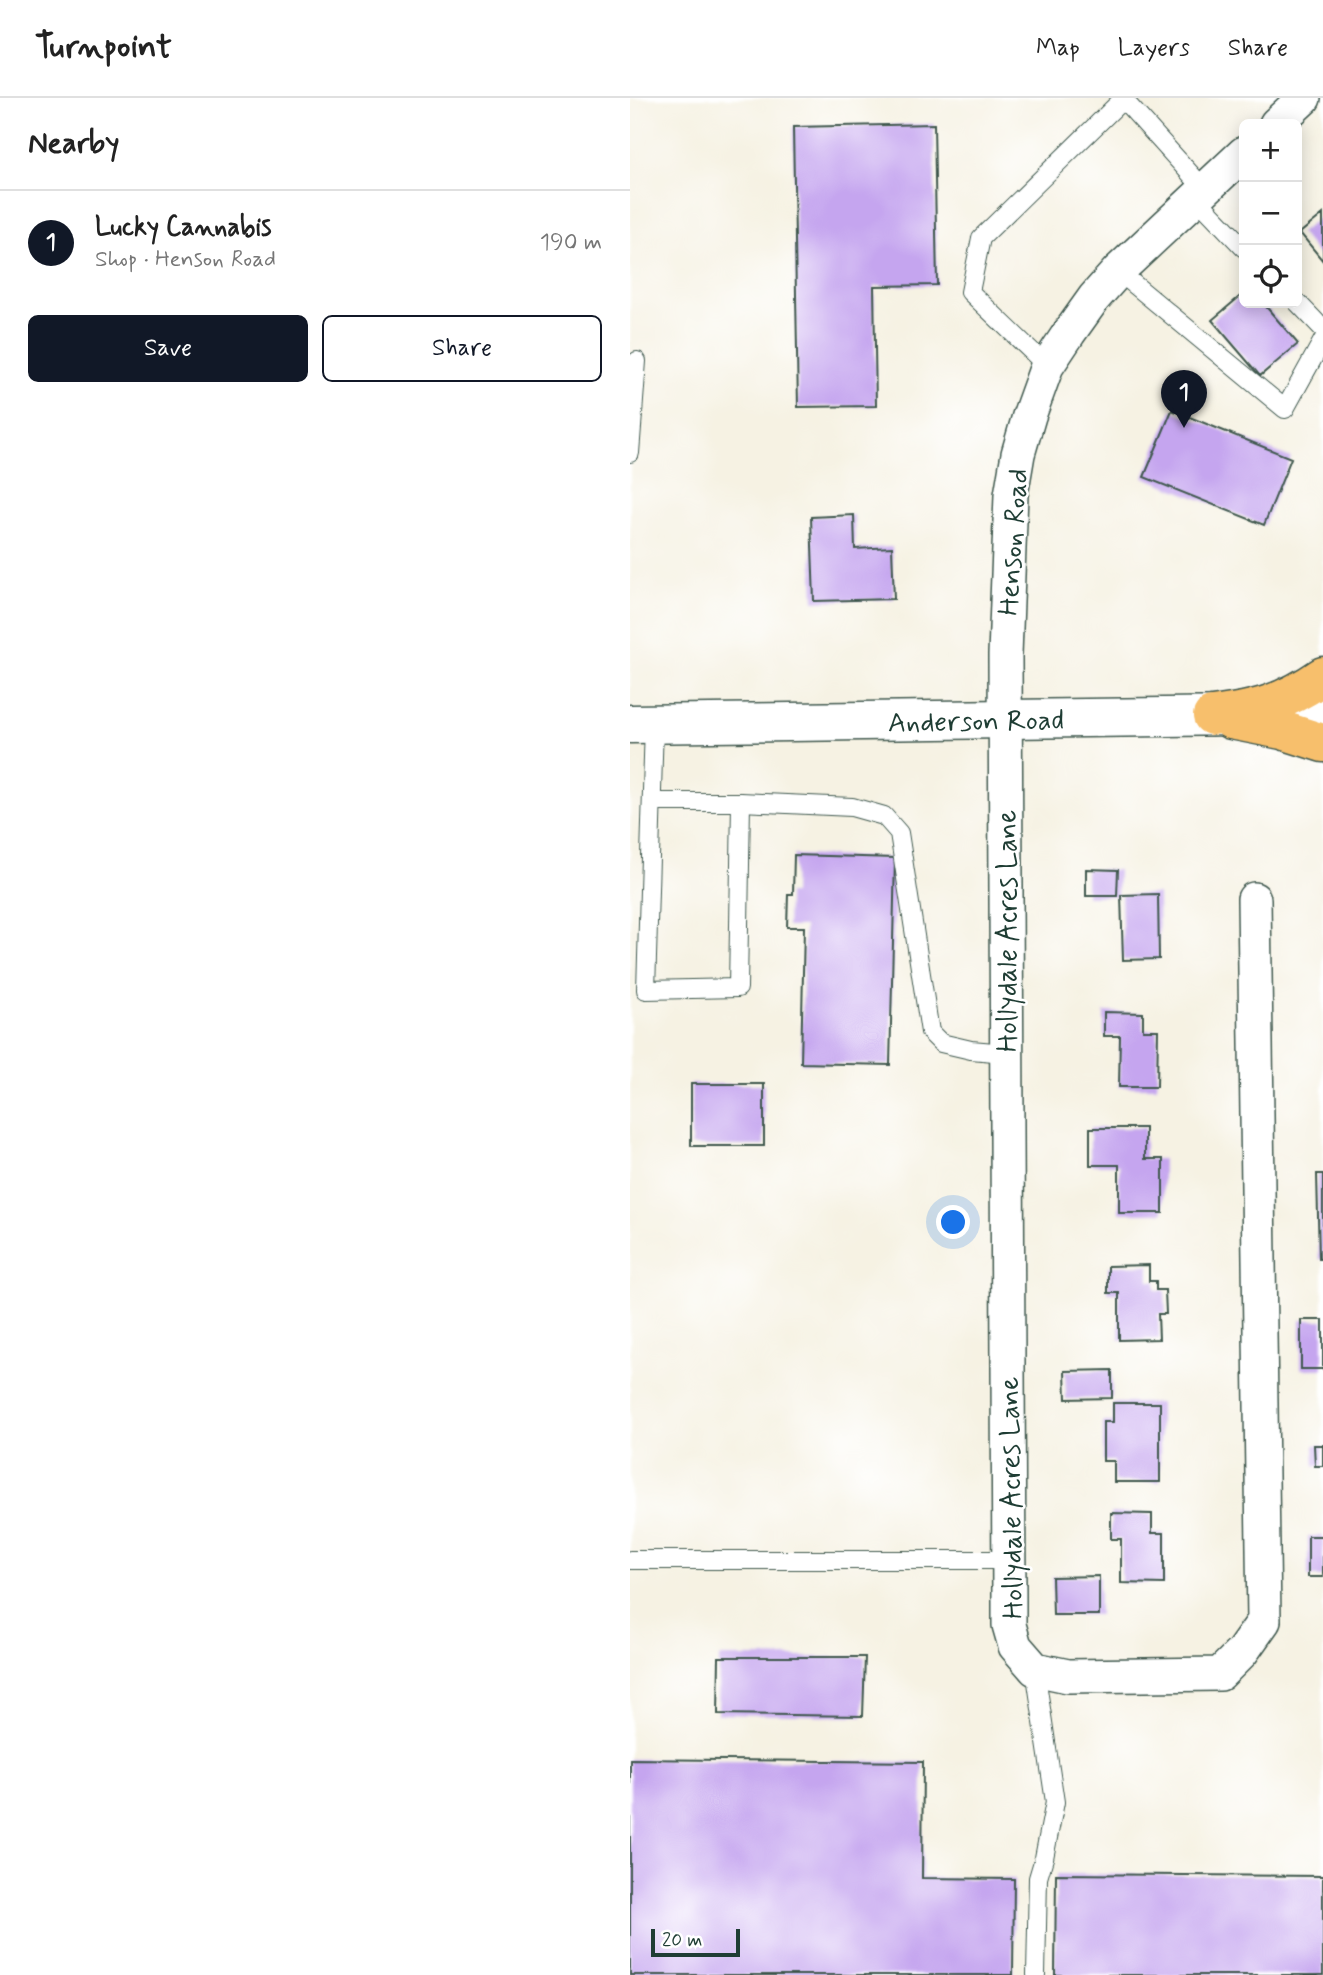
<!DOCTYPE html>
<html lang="en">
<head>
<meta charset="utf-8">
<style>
	:root { --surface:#fff; --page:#f6f6f6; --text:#222; --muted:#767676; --line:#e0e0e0; --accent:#111827 }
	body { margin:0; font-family:Mynerve,sans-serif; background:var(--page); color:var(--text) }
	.controls { position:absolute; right:21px; top:21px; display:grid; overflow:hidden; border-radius:10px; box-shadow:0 4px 18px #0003 }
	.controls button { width:63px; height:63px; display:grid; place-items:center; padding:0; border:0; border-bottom:2px solid var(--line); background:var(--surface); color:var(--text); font:35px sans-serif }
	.scale { position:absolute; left:21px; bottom:18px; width:89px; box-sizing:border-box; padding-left:7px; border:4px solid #1f3d34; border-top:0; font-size:19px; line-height:24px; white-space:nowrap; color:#1f3d34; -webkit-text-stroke:5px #fff; paint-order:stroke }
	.you { position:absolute; left:324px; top:1125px; width:24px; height:24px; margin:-18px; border:5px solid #fff; border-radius:50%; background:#1a73e8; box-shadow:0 0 0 10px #1a73e833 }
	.badge { display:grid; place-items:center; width:46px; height:46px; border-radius:50%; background:var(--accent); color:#fff; font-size:23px; font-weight:700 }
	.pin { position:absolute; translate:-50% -58px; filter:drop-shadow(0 2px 4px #0008) }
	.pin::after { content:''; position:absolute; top:37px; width:24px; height:21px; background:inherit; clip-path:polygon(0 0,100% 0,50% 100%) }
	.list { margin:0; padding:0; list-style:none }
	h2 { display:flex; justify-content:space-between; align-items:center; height:91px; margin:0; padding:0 28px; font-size:30px }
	h2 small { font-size:23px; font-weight:400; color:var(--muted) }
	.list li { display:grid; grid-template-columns:46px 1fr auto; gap:21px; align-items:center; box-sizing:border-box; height:105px; padding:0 28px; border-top:2px solid var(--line) }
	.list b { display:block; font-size:26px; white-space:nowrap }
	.list p { margin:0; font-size:23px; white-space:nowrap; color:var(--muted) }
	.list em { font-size:23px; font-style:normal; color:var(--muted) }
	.actions { display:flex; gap:14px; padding:21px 28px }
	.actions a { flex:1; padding:16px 0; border:2px solid var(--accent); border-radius:10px; text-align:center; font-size:24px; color:var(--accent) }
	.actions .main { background:var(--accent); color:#fff }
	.icon { flex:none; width:38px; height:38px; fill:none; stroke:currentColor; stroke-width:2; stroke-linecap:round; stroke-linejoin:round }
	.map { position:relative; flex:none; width:693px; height:1877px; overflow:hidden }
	header { display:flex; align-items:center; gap:42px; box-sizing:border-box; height:98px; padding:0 35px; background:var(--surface); border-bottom:2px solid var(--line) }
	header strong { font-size:33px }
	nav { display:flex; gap:38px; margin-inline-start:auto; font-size:24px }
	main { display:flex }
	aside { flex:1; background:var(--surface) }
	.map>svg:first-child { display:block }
	.building { fill:#c5a5ef }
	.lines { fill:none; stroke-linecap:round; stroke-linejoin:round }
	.service-casing { stroke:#3f584e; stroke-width:20 }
	.minor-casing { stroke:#3f584e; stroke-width:36 }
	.tertiary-casing { stroke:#3f584e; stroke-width:41 }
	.motorway-casing { stroke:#3f584e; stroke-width:41 }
	.service { stroke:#fff; stroke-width:18 }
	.minor { stroke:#fff; stroke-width:33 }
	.tertiary { stroke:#fff; stroke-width:38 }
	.motorway { stroke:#f7bf6c; stroke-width:38 }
	.labels { text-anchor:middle; stroke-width:5; stroke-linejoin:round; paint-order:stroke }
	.street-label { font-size:28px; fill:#1f3d34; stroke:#fff }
</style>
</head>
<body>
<header>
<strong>Turnpoint</strong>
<nav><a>Map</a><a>Layers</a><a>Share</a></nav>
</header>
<main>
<aside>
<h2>Nearby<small></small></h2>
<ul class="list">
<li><span class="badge">1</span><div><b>Lucky Cannabis</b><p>Shop · Henson Road</p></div><em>190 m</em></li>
</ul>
<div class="actions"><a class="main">Save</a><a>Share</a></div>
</aside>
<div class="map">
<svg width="693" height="1877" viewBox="0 0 693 1877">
	<rect width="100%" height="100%" fill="#fff"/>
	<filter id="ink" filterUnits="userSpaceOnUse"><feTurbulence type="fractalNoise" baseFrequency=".0143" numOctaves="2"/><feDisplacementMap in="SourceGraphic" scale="14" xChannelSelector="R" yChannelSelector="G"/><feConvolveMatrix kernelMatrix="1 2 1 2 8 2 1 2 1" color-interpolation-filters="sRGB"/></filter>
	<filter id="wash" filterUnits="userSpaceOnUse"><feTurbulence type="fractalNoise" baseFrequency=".00686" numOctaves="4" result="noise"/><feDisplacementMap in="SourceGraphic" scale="28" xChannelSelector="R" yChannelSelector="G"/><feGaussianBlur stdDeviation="1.57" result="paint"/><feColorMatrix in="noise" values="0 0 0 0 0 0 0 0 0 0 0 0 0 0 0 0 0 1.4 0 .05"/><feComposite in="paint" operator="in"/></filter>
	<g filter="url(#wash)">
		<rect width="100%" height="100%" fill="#f6f2e3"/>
		<g id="blocks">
			<!-- building -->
			<path class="building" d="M304 26 307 187 244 188 246 308 168 309 163 29Z
				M693 116V163L670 135Z
				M614 195V205H633L668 246 630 278 582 222Z
				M542 312 661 360 634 427 514 379Z
				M224 417 225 451 262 449 264 501 184 503 181 419Z
				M164 757 265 760 260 967 171 965 174 829H157L158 796H163Z
				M456 771 488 772 487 798H456Z
				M528 796 529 861 493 862 491 797Z
				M474 914 513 915V932H528L527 989H489L490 938H474Z
				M61 986H134V1048H61Z
				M460 1030H515V1061H533V1115H489V1067H460Z
				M687 1076H693V1161H689Z
				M519 1167V1183H526V1192H535L536 1216H528L529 1241 489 1242V1195H478V1168Z
				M671 1222H693V1271H671Z
				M482 1272V1300L436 1301 435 1273Z
				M483 1305H530V1384H484V1363H473V1324H483Z
				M684 1347H693V1368H685Z
				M481 1415 522 1416V1435H534V1486L491 1485V1441H481Z
				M678 1438H693V1479H678Z
				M469 1478V1517H423L422 1479Z
				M89 1559H235L233 1618 88 1616Z
				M0 1661 293 1664 292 1780 384 1781 383 1877H0Z
				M426 1776 693 1778V1877H425Z"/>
		</g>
	</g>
	<g filter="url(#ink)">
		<use href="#blocks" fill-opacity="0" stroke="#3f584e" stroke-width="2"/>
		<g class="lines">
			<defs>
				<path id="service" d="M566 100 614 150
					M488 173 655 311 693 242
					M667 204 693 231
					M417 268 340 194 351 140 493 1 575 92
					M0 355 7 263
					M24 626 16 892 108 890 111 704
					M22 704H111L222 709 254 718 269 735 300 934 311 945 341 952 376 955
					M0 1462H379
					M405 1571 425 1704 414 1760 408 1780 406 1877"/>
				<path id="minor" d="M646 26 674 0
					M614 55 488 173 464 200 439 235 417 268 399 318 388 356 381 397 375 557 379 1504V1527L385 1548 405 1571 438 1578 590 1576 612 1554 634 1523 624 801"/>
				<path id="tertiary" d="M0 626 693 617"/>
				<path id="motorway" d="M582 618C628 612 654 605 693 578
					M601 622 652 632 693 645"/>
			</defs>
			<!-- service casing -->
			<use href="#service" class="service-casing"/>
			<!-- minor casing -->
			<use href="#minor" class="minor-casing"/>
			<!-- tertiary casing -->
			<use href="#tertiary" class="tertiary-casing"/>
			<!-- motorway casing -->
			<use href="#motorway" class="motorway-casing"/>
			<!-- service -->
			<use href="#service" class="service"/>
			<!-- minor -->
			<use href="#minor" class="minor"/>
			<!-- tertiary -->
			<use href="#tertiary" class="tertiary"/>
			<!-- motorway -->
			<use href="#motorway" class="motorway"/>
		</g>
	</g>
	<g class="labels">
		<!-- street labels -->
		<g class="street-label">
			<text transform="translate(382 444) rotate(-86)" y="10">Henson Road</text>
			<text transform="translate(346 622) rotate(-1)" y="10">Anderson Road</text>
			<text transform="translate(376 833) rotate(-90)" y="10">Hollydale Acres Lane</text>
			<text transform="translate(380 1400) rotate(-91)" y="10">Hollydale Acres Lane</text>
		</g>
	</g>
</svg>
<div class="controls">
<button>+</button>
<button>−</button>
<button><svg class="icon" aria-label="locate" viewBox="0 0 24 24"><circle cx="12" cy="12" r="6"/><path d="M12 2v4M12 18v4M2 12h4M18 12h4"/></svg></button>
</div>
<div class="scale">20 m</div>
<div class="you"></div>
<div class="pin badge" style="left:554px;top:330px">1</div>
</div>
</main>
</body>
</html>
